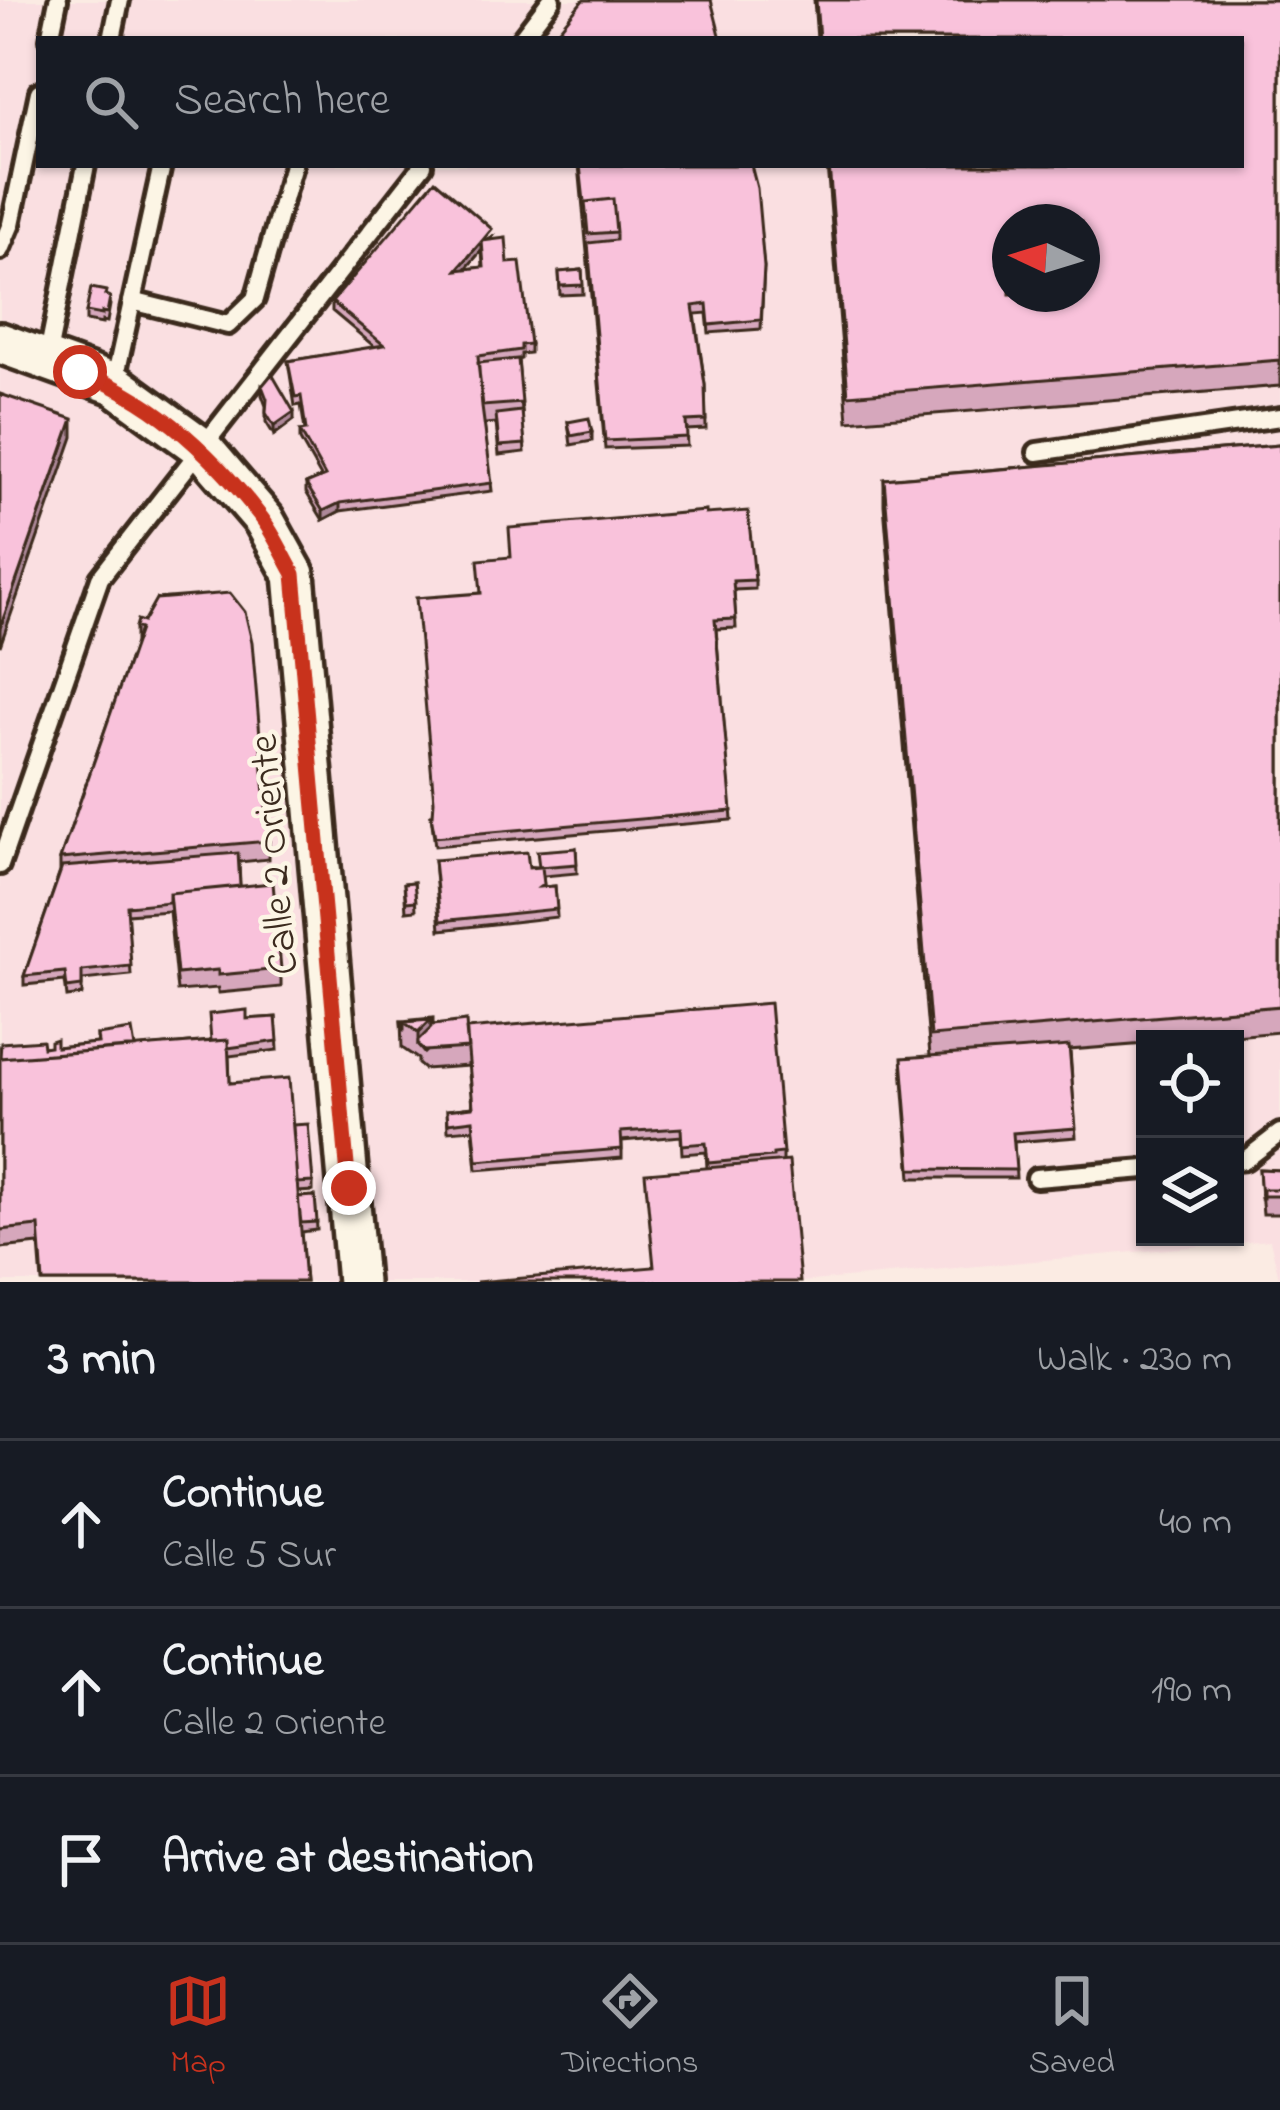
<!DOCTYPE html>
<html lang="en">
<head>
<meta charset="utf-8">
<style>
	:root { --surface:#171b24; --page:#242831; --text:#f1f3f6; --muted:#9ea1a6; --line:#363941; --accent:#c8321e }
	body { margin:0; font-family:"Indie Flower",sans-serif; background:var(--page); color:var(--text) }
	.controls { position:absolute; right:36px; bottom:36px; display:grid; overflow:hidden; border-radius:0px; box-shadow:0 3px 9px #0004 }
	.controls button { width:108px; height:108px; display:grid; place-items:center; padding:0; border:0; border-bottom:3px solid var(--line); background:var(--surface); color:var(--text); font:60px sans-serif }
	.compass { position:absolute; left:992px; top:204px; width:108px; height:108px; border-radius:50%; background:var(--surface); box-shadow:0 3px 9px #0004; rotate:274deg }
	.stop { position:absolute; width:36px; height:36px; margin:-27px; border:9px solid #c8321e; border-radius:50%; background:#fff }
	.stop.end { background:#c8321e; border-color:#fff; box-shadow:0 3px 12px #0008 }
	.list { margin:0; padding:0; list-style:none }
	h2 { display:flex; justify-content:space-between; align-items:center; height:156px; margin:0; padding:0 48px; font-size:51px }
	h2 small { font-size:39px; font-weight:400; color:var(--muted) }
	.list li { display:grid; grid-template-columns:78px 1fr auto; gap:36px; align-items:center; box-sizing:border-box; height:168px; padding:0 48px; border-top:3px solid var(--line) }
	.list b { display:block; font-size:45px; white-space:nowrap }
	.list p { margin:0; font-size:39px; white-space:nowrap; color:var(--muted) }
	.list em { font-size:39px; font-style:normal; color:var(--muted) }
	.icon { flex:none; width:66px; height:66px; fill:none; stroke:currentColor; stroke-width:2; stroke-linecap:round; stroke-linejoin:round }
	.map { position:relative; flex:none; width:1280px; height:1282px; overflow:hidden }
	.search { position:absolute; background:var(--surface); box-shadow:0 3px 9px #0004; left:36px; right:36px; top:36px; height:132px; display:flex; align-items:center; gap:30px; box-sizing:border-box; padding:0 42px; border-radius:0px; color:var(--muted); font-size:45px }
	.sheet { height:660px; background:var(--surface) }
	nav { display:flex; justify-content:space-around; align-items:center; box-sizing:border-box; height:168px; border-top:3px solid var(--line); background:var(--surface); font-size:33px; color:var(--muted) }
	nav a { display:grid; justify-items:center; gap:6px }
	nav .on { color:var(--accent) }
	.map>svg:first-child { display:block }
	.built { fill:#fadfe1; fill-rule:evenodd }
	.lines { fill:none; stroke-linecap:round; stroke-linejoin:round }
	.service-casing { stroke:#3b2a1e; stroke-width:26 }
	.tertiary-casing { stroke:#3b2a1e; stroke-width:48 }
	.service { stroke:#fcf5e5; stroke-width:16 }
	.tertiary { stroke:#fcf5e5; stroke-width:39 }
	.wall { fill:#d6a7bc; stroke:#3b2a1e; stroke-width:3; fill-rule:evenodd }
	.shaded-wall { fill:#ae8899; stroke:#3b2a1e; stroke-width:3 }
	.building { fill:#f9c2db; stroke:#3b2a1e; stroke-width:3; fill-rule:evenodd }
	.route { stroke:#c8321e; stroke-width:15 }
	.labels { text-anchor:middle; stroke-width:9; stroke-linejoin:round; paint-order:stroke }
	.street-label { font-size:42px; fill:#3b2a1e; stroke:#fcf5e5 }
</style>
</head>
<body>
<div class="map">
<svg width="1280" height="1282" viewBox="0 0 1280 1282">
	<rect width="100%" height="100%" fill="#fbebe3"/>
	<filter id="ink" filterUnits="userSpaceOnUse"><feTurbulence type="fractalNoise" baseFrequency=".00833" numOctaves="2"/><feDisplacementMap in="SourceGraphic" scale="24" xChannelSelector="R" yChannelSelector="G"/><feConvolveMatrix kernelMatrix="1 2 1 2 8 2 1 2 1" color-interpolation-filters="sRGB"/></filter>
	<g filter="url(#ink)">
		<!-- built -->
		<path class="built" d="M0 0H1280V1282L1270 1240 800 1282H0ZM39 39H1241V165H39ZM1010 222H1082V294H1010ZM1145 1039H1235V1237H1145Z"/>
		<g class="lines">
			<defs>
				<path id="service" d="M50 39 58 0
					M112 39 120 0
					M521 39 551 0
					M0 250 11 224 39 92
					M132 301 228 325 255 299 293 165
					M47 359 86 165
					M114 384 162 165
					M1037 452 1280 417
					M0 865 100 578 423 165
					M1235 1161 1245 1160 1280 1133
					M1036 1178 1145 1169"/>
				<path id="tertiary" d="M0 343 114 384 202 448 264 520 294 574 357 1282"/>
			</defs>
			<!-- service casing -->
			<use href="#service" class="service-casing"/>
			<!-- tertiary casing -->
			<use href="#tertiary" class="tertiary-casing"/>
			<!-- service -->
			<use href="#service" class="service"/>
			<!-- tertiary -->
			<use href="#tertiary" class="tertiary"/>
		</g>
		<!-- wall -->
		<path class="wall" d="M814 0H1280V386L848 421 827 165H1241V39H817Z
			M579 165H751L764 267 761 329 709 333 707 313 695 314 705 385 706 429 686 430 687 446 605 449Z
			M492 237 490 240 508 263 530 344V353L521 354V359L518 360 525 452 499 455 496 423 484 424 492 491 340 511 323 520 306 492V484L321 477 300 440V431L305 430 301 405 295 406 288 361 375 347 332 311V302ZM482 250 483 267 465 269Z
			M582 270 583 294 560 295 559 272Z
			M106 296 110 305 107 322 102 321V324L86 321V312Z
			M262 386 294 420 274 435 266 422V406L262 395Z
			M568 422 592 432V441L571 445Z
			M1280 445V1032L1200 1039H1145V1044L1070 1050 1076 1137 1014 1142 1016 1178H911L902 1067 930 1056 884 505V479Z
			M706 514 755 580V589L734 590 736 628 716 629 732 820 435 846 431 815H433L480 593Z
			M143 622 269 841V859L239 862 240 886 281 969V987L218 993V988L177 991 169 911 127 914 131 975 82 980V995L67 997 65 981 24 985V976L60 872V859L135 643V627Z
			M576 848 577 873 543 876 544 887 555 886 557 917 440 930 434 860 538 867Z
			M414 882 416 910 406 911 404 883Z
			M276 1017 278 1050 229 1056 230 1083 293 1125 313 1182V1191L298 1192V1197L315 1196 317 1230 301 1232 305 1282H42L39 1244 0 1248V1047H56L97 1043V1035L135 1048 210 1041 247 1019Z
			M401 1021 466 1029 783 1153V1161L653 1267 707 1168 706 1152 682 1154 681 1136 622 1141V1158L477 1170 473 1129 448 1131 447 1110 472 1107 468 1063V1066L424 1069 418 1064V1059L402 1048Z
			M1259 1169 1280 1170V1214H1263Z"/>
		<!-- shaded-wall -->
		<path class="shaded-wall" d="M482 241V250L457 279V270Z
			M294 412V420L274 435V426Z
			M73 419V437L0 646V628Z
			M340 503V511L323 520V511Z
			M431 1020V1046L424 1053 418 1046V1033Z"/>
		<!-- building -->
		<path class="building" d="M583 0H711L721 39H551Z
			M816 0H1280V360L848 395 829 165H1241V39H819ZM1010 222H1082V294H1010Z
			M580 165H751L757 188 764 267 761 320 709 325 707 304 693 306 705 385 706 420 686 421 687 437 605 441 588 243 616 240V232L613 199 585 202V211Z
			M435 180 492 229 482 241 506 238 508 263 520 262 530 344 521 345V350L478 356 482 407 492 483 340 503 323 511 306 484 325 476 300 431 306 430 301 396 295 397 288 361 384 345 332 302ZM482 241 484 267 457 270Z
			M613 199 616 232 588 234 585 202Z
			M582 270 583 285 560 286 559 272Z
			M91 288 106 291 105 295 110 297 107 313 102 312V315L86 312Z
			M518 359 522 403 483 406 478 363Z
			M272 374 294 412 274 426 266 413 267 399 262 386Z
			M0 394 73 419 0 628Z
			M522 411 525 444 499 446 496 414Z
			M589 418 592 432 571 436 568 422Z
			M1280 445V1006L931 1036 884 479Z
			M706 511V514L748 511 755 580 733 581 736 619 715 620 732 811 435 837 431 815H433L434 801 416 598 481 593 478 560 511 557 509 528Z
			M230 593 245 612 252 642 269 841 60 859 140 629 135 627 137 620 143 622 156 599Z
			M576 848 577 864 539 867 537 851Z
			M527 852 529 868 542 867 544 884 540 887 555 886 557 909 440 921 434 860Z
			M238 853 240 886 169 893V902L127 906 131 966 82 971V986L67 988 65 972 24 976 62 867Z
			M414 882 416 901 406 902 404 883Z
			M273 883 281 969 218 975V970L177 974 169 893Z
			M770 1003 783 1153 773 1154V1157L708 1163 706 1143 682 1145 681 1128 621 1132 622 1149 477 1161 473 1120 448 1123 447 1110 473 1107 466 1029Z
			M247 1010V1019L276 1017 278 1041 228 1048V1040L211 1041 209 1014Z
			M433 1018V1025L466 1021 468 1048 424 1051 418 1046V1041L431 1028V1020L404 1022V1030H402L401 1021Z
			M431 1020 418 1033 404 1022Z
			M132 1030 135 1048 0 1058 1 1043 42 1040 43 1047 50 1046V1041L56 1039V1047L98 1043 97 1035Z
			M228 1040 230 1083 289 1078 305 1282H43L39 1226 0 1230V1058Z
			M1069 1046 1076 1128 1013 1133 1016 1170 911 1169 902 1058Z
			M308 1124 313 1182 297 1183 293 1125Z
			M789 1161 800 1282H476L654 1267 645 1173Z
			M1259 1169 1280 1170V1189H1263V1198H1261Z
			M1263 1189H1280V1196H1263Z
			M315 1196 317 1222 301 1223 298 1197Z"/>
	</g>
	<g class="lines" filter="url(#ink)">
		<!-- route -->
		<path class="route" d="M80 372C153 398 214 456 261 517 274 534 283 555 294 574L349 1188"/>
	</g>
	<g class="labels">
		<!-- street labels -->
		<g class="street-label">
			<text transform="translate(271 855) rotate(-95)" y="15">Calle 2 Oriente</text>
		</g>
	</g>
</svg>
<div class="controls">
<button><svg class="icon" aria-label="locate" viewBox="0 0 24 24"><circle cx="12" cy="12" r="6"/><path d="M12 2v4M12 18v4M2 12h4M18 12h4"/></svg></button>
<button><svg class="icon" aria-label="layers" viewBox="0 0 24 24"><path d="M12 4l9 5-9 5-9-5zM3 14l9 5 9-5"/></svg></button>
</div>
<svg class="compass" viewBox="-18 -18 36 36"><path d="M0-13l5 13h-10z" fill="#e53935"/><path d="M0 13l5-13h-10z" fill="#9ea1a6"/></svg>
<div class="stop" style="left:80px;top:372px"></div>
<div class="stop end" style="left:349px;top:1188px"></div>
<div class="search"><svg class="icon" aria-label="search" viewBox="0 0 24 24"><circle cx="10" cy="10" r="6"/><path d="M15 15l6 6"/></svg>Search here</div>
</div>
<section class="sheet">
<h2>3 min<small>Walk · 230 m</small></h2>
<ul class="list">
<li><svg class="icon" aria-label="ahead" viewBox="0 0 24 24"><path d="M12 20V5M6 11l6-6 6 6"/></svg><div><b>Continue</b><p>Calle 5 Sur</p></div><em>40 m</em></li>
<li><svg class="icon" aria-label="ahead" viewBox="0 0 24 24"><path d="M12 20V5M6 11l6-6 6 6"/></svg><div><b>Continue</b><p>Calle 2 Oriente</p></div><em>190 m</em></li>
<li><svg class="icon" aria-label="arrive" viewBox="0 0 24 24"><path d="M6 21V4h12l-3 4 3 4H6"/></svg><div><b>Arrive at destination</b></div></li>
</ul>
</section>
<nav>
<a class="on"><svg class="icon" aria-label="map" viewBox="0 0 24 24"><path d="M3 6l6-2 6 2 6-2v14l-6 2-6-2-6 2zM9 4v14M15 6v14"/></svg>Map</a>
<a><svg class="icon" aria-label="directions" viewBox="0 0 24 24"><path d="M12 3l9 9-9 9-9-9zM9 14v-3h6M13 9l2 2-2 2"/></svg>Directions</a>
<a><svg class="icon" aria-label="saved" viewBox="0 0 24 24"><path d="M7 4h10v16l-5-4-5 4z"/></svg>Saved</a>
</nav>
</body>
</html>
